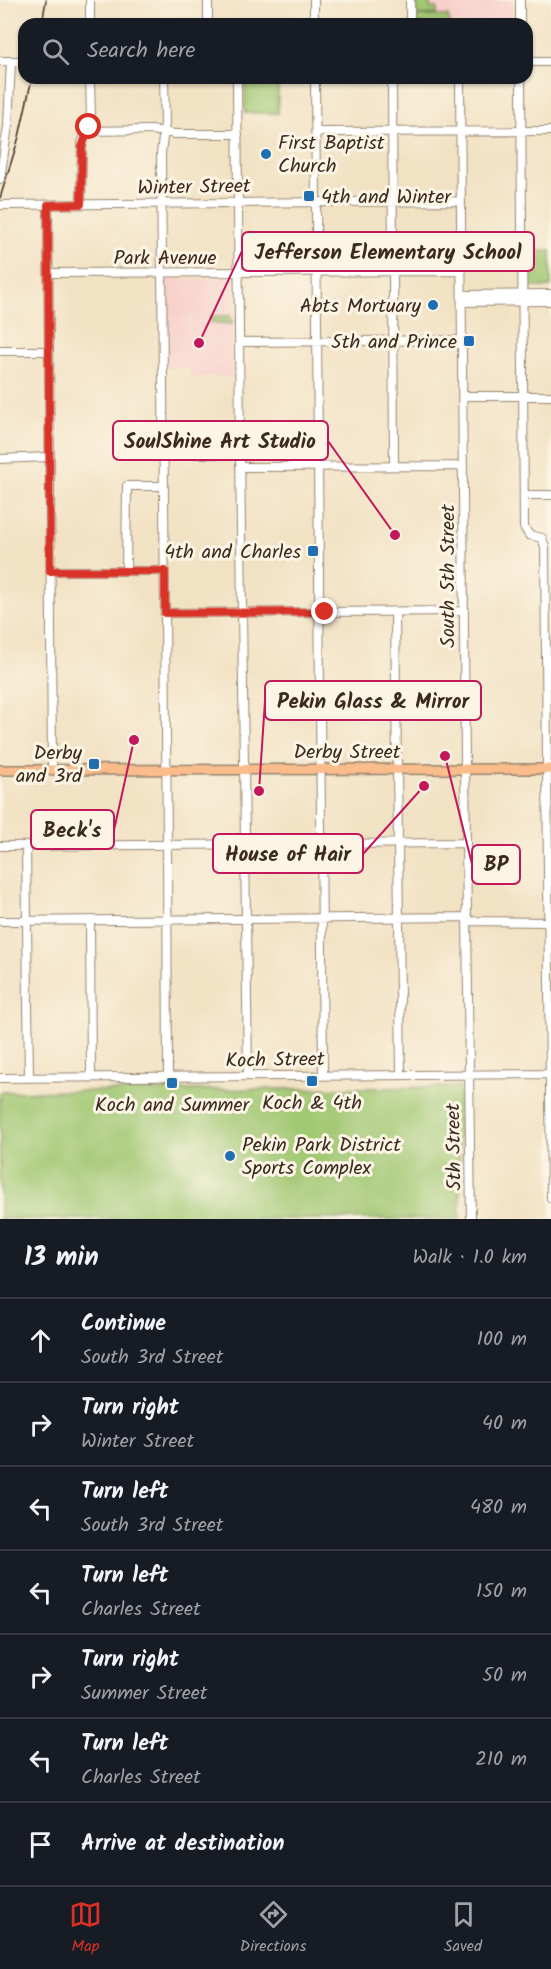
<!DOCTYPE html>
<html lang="en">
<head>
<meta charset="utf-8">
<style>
	:root { --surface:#171b24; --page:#242831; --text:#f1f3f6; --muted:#9ea1a6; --line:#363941; --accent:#d93025 }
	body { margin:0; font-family:Kalam,sans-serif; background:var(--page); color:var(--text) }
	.stop { position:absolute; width:18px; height:18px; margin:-14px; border:4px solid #d93025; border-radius:50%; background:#fff }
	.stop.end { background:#d93025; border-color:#fff; box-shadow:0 2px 6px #0008 }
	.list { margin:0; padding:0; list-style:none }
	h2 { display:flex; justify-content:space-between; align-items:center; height:78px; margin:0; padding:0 24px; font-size:26px }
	h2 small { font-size:20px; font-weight:400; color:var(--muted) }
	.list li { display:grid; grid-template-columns:39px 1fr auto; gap:18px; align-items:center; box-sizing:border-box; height:84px; padding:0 24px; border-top:2px solid var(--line) }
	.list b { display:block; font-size:22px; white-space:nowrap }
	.list p { margin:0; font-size:20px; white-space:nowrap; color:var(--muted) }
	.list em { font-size:20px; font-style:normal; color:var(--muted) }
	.icon { flex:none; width:33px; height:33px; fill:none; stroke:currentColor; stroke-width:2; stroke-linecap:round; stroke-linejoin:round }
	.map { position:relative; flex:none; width:551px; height:1219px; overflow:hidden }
	.search { position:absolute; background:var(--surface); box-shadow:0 2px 4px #0004; left:18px; right:18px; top:18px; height:66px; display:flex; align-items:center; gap:15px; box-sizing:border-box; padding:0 21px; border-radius:18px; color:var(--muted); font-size:22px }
	.sheet { height:666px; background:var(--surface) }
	nav { display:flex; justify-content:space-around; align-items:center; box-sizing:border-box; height:84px; border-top:2px solid var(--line); background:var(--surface); font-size:16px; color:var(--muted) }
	nav a { display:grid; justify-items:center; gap:3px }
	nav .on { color:var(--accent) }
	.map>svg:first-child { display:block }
	.built { fill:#f7d0ca }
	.green { fill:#a1c873; stroke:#6e7948; stroke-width:1.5 }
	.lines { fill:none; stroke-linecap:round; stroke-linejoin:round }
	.minor-casing { stroke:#968671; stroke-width:10 }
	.major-casing { stroke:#968671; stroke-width:12 }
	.minor { stroke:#fff; stroke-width:8 }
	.major { stroke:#f9bc8a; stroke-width:9 }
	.rail { stroke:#3b2a1e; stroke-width:1.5 }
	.route { stroke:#d93025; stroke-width:8 }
	.poi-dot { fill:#1f6fb2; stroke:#fcf5e5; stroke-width:2 }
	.labels { text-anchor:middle; stroke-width:6; stroke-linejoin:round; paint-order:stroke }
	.poi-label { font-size:20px; fill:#3b2a1e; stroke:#fcf5e5; text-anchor:end }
	.street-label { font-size:20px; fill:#3b2a1e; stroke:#fcf5e5 }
	.leader { fill:none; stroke:#c2185b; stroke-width:2 }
	.callout-dot { fill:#c2185b; stroke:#fcf5e5; stroke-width:2 }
	.callout { fill:#fcf5e5; stroke:#c2185b; stroke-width:2 }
	.callout-label { font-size:21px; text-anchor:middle; font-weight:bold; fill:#3b2a1e }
</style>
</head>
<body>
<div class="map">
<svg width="551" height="1219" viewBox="0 0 551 1219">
	<rect width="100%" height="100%" fill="#fcf5e5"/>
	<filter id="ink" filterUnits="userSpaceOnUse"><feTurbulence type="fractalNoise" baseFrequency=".0167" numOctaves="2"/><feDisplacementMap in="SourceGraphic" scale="12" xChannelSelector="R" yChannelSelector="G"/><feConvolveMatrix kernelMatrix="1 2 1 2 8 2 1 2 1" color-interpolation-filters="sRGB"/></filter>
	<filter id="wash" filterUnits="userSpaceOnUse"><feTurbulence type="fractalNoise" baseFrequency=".008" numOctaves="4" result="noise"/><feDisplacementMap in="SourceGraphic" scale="24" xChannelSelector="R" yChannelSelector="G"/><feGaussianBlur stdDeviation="1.35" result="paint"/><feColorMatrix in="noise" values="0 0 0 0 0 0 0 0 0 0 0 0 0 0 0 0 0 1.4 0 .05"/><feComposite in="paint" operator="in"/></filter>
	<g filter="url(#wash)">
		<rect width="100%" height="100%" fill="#f2e2c4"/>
		<!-- built -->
		<path class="built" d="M417 0H512V24H417Z
			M233 278 234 377H190V368H165V279Z"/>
		<!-- green -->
		<path class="green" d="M417 0H430V8H437V14L417 15Z
			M417 16H448L450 24H417Z
			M245 78H278V113H245Z
			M529 251H551V287H529Z
			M210 316H230L233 324 210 322Z
			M459 1087 460 1219H0V1092Z"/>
	</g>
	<g filter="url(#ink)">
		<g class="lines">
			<defs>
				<path id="minor" d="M90 0V24
					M208 0V24
					M314 0V24
					M410 0V24
					M520 0V24
					M0 61H24
					M527 62H551
					M164 78 165 123 161 153 167 845 168 1077
					M237 78 240 454 248 1076
					M315 78 323 1075
					M392 78 394 466
					M460 78 465 768 471 1219
					M521 78 524 527 529 535 542 538 545 547 551 1198
					M87 131 151 130 175 134H238
					M316 132 551 131
					M0 179 8 126 11 61
					M81 204 82 143 91 120 90 78
					M0 205 461 201
					M48 205 52 770
					M49 273 461 271
					M462 295 551 294
					M462 302 551 301
					M240 342 462 340
					M0 351H48
					M463 396H551
					M163 454H240
					M0 459 49 457
					M240 467 463 466
					M524 495H551
					M50 571H164
					M126 571 127 486H163
					M395 612 401 1074
					M165 613 464 611
					M0 846 466 843
					M26 846 29 1078
					M90 920 91 1078
					M0 921 468 917
					M468 921 550 922
					M0 1078 551 1074"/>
				<path id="major" d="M0 770 551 769"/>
			</defs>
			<!-- minor casing -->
			<use href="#minor" class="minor-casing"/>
			<!-- major casing -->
			<use href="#major" class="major-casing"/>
			<!-- minor -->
			<use href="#minor" class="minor"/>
			<!-- major -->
			<use href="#major" class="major"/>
			<!-- rail -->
			<path class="rail" d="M42 24 46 0
				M0 198 19 137 32 78"/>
		</g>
	</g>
	<g class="lines" filter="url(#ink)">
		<!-- route -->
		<path class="route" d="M89 127 82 147 81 204 48 205 50 571H165V613L325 612"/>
	</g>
	<!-- markers -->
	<g class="poi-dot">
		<circle cx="266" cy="154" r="6"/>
		<rect x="303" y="190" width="12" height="12" rx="3"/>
		<circle cx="433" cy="305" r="6"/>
		<rect x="463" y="335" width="12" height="12" rx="3"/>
		<rect x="307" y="545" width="12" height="12" rx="3"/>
		<rect x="88" y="758" width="12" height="12" rx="3"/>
		<rect x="306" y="1075" width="12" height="12" rx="3"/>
		<rect x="166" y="1077" width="12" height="12" rx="3"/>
		<circle cx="230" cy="1156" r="6"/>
	</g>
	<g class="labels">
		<!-- poi labels -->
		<g class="poi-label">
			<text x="278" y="149" text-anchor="start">First Baptist<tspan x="278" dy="23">Church</tspan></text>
			<text x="321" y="203" text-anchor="start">4th and Winter</text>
			<text x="421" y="312">Abts Mortuary</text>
			<text x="457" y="348">5th and Prince</text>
			<text x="301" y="558">4th and Charles</text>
			<text x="82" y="759">Derby<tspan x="82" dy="23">and 3rd</tspan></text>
			<text x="312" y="1109" text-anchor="middle">Koch &amp; 4th</text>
			<text x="172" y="1111" text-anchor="middle">Koch and Summer</text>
			<text x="242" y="1151" text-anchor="start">Pekin Park District<tspan x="242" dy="23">Sports Complex</tspan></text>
		</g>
		<!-- street labels -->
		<g class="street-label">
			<text transform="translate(194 186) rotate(-1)" y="7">Winter Street</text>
			<text x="165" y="264">Park Avenue</text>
			<text transform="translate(447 576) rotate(-90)" y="7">South 5th Street</text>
			<text x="347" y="758">Derby Street</text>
			<text transform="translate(275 1059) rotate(-1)" y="7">Koch Street</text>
			<text transform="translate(453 1147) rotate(-91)" y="7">5th Street</text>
		</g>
	</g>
	<!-- callouts -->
	<path class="leader" d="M199 343L242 251M395 535L328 441M259 791L265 701M134 740L114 830M424 786L363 854M445 756L472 864"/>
	<g class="callout-dot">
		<circle cx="199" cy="343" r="6"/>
		<circle cx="395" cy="535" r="6"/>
		<circle cx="259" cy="791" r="6"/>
		<circle cx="134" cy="740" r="6"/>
		<circle cx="424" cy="786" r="6"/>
		<circle cx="445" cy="756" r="6"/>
	</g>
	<g class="callout">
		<rect x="242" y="232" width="292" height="39" rx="6"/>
		<rect x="113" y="421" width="215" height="39" rx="6"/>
		<rect x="265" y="681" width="216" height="39" rx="6"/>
		<rect x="31" y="810" width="83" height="39" rx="6"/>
		<rect x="213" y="834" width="150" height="39" rx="6"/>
		<rect x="472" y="845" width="48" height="39" rx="6"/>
	</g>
	<g class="callout-label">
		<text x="388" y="259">Jefferson Elementary School</text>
		<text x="220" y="448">SoulShine Art Studio</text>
		<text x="373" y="708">Pekin Glass &amp; Mirror</text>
		<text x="72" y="837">Beck's</text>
		<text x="288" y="861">House of Hair</text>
		<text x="496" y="871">BP</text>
	</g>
</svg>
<div class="stop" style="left:89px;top:127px"></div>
<div class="stop end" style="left:325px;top:612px"></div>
<div class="search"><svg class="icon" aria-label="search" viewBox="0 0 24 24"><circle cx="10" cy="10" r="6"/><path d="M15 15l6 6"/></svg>Search here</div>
</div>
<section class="sheet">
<h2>13 min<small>Walk · 1.0 km</small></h2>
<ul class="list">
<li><svg class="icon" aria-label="ahead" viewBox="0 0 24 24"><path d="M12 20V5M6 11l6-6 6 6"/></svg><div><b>Continue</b><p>South 3rd Street</p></div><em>100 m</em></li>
<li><svg class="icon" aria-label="right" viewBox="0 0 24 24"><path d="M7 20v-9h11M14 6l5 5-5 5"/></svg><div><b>Turn right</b><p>Winter Street</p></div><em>40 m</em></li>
<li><svg class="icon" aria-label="left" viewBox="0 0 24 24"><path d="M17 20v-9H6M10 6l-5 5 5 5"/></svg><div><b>Turn left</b><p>South 3rd Street</p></div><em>480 m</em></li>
<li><svg class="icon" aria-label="left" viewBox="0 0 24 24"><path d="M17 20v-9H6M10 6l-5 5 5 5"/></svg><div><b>Turn left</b><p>Charles Street</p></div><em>150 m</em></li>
<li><svg class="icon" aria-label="right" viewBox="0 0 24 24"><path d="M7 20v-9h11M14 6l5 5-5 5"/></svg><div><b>Turn right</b><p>Summer Street</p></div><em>50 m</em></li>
<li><svg class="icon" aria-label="left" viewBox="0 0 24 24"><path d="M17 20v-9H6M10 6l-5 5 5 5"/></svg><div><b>Turn left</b><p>Charles Street</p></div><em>210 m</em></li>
<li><svg class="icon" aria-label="arrive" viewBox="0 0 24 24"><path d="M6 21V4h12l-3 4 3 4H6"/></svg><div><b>Arrive at destination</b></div></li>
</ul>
</section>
<nav>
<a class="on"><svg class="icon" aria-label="map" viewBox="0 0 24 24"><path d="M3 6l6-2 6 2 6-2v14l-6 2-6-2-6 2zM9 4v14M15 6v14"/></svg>Map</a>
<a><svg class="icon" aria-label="directions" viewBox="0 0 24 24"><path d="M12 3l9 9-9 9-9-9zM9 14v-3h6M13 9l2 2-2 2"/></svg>Directions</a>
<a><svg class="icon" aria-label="saved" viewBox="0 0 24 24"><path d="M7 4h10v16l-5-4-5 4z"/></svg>Saved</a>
</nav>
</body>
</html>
